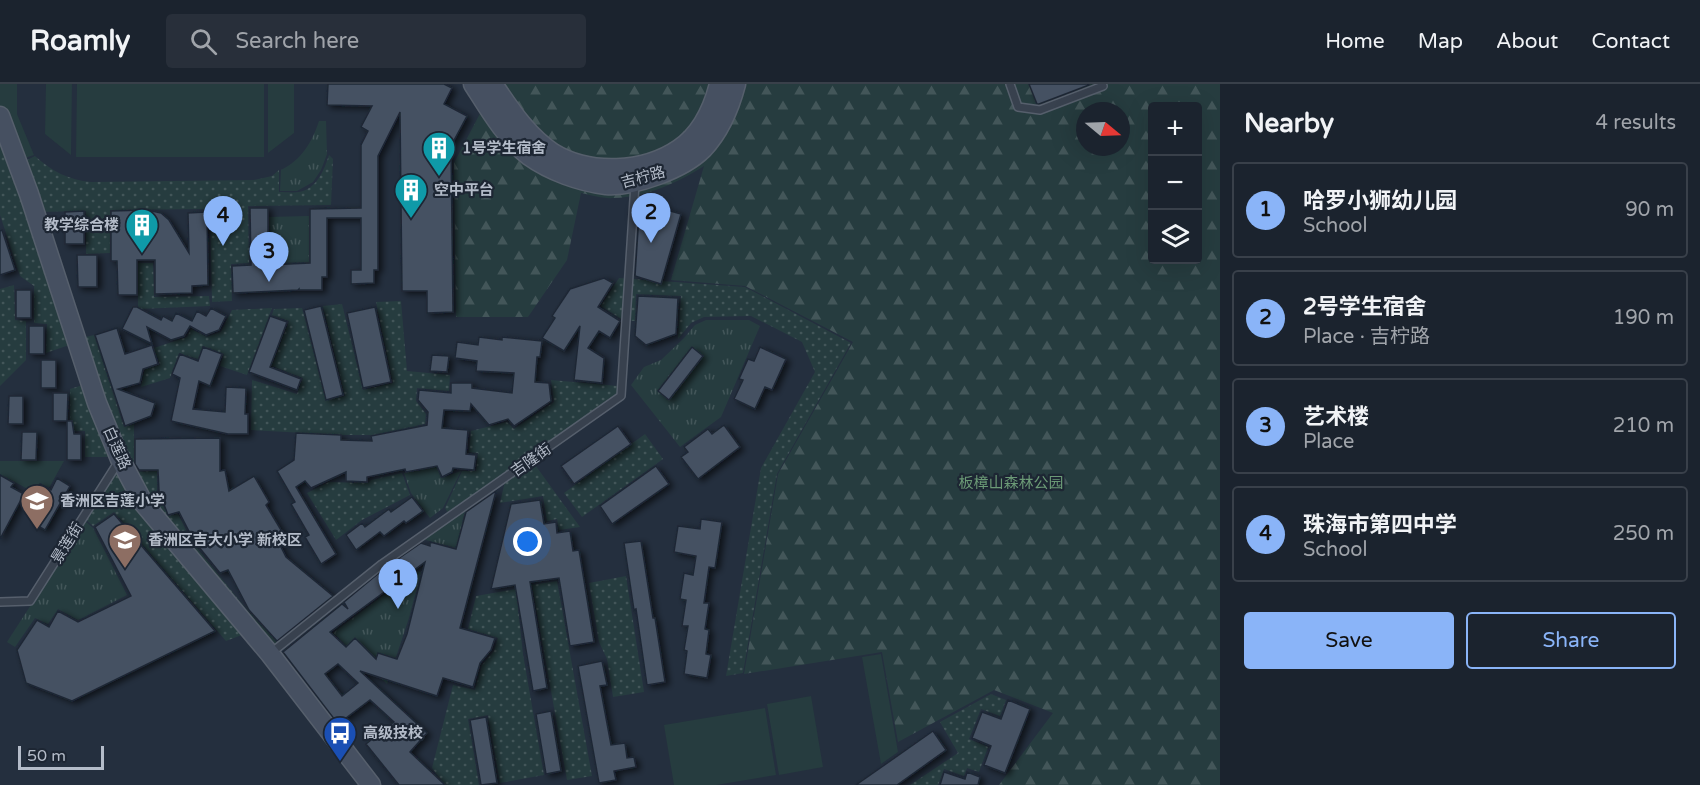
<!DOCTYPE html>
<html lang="en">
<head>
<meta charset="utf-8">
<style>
	:root { --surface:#1b232e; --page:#282f3a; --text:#f1f3f6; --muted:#a0a4aa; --line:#39404a; --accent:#8ab4f8 }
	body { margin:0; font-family:"Varela Round","Noto Sans SC",sans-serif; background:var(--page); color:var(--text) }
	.controls { position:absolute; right:18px; top:18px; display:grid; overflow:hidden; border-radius:6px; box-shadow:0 6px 24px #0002 }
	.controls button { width:54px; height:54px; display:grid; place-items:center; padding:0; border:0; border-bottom:2px solid var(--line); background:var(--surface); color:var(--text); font:30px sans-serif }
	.compass { position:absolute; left:1076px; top:18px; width:54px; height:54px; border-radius:50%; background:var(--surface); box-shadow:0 6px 24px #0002; rotate:109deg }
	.scale { position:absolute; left:18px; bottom:15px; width:86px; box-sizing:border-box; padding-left:6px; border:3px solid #b4bcc9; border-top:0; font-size:16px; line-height:21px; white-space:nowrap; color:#b4bcc9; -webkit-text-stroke:4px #1d2633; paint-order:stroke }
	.you { position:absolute; left:528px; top:458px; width:21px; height:21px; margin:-15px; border:4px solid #fff; border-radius:50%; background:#1a73e8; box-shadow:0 0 0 9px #1a73e833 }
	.badge { display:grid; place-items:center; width:39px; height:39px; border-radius:50%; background:var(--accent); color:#111; font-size:20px; font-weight:700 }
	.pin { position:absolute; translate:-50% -50px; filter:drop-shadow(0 2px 3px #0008) }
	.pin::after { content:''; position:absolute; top:32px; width:21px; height:18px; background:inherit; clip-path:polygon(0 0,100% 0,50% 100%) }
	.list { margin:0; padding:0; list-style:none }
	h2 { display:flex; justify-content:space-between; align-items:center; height:78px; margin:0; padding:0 24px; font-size:26px }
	h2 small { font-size:20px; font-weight:400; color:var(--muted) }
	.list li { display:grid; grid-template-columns:39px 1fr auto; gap:18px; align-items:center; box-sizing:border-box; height:96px; margin:0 12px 12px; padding:0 12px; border:2px solid var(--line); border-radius:6px }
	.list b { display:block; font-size:22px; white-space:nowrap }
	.list p { margin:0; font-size:20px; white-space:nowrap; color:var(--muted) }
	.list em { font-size:20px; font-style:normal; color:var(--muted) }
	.actions { display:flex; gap:12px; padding:18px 24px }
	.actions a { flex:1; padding:14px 0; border:2px solid var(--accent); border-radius:6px; text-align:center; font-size:21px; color:var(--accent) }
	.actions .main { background:var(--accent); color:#111 }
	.icon { flex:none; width:33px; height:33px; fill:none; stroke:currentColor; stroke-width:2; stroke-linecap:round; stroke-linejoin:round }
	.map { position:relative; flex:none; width:1220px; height:701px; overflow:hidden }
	header { display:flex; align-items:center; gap:36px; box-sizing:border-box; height:84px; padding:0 30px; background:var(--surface); border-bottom:2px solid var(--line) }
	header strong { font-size:28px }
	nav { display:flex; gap:33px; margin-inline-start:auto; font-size:21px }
	.search { width:420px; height:54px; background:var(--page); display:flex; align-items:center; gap:15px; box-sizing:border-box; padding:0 21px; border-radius:6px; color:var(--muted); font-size:22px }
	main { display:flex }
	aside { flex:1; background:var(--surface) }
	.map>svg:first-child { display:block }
	.grass { fill:url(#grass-dots) }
	.forest { fill:url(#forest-firs); fill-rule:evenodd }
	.park { fill:url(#park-tufts) }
	.garden { fill:#263c3f }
	.building { fill:#455162; stroke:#1f2835; stroke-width:1.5; fill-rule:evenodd; filter:url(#shadow) }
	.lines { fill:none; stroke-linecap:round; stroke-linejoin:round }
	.lane-casing { stroke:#565f6c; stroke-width:10 }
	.secondary-casing { stroke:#565f6c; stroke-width:21 }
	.lane { stroke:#38414e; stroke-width:7 }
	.secondary { stroke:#465061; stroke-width:18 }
	.labels { text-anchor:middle; stroke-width:4.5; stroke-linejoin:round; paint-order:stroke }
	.poi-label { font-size:15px; font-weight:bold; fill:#b4bcc9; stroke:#1d2633; text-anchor:start }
	.street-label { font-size:15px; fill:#b4bcc9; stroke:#1d2633 }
	.park-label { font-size:15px; fill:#6b9a76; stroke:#1d2633 }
</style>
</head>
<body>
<header>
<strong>Roamly</strong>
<div class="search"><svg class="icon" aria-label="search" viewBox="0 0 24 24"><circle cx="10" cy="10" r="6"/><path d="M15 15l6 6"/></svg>Search here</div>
<nav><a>Home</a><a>Map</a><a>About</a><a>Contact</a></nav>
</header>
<main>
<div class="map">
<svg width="1220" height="701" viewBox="0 0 1220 701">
	<defs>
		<pattern id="grass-dots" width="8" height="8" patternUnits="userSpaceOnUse" patternTransform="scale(1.5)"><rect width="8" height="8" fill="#263c3f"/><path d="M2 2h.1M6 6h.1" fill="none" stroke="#435659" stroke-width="1.8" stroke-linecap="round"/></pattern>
		<pattern id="forest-firs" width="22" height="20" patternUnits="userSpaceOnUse" patternTransform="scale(1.5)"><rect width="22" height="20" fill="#263c3f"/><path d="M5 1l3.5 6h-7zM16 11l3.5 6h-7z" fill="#435659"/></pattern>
		<pattern id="park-tufts" width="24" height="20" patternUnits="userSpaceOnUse" patternTransform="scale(1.5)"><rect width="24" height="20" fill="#263c3f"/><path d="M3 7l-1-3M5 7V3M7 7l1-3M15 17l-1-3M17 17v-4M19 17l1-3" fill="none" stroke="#435659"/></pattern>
		<filter id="shadow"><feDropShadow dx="4" dy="2.5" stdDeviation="3" flood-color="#0009"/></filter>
	</defs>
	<rect width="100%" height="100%" fill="#242f3e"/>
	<!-- grass -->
	<path class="grass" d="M0 44 75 259 46 269 47 240 34 239V202L20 192 0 131Z
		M329 71 333 75 331 121 248 122 249 179 231 180 232 217 212 218 210 125 110 126V169L86 170V127L39 128 21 79 35 72C51 87 69 96 91 98L254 96 272 92 279 86V108C285 108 293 109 299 108 317 105 324 86 329 71Z
		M138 179H153L154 213 209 212 210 222 138 225Z
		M619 194 745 203 851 259 777 390 743 589 726 592 761 384 815 288 802 258 751 232 704 233 691 239 678 255 681 212 636 210 635 237 623 236 601 222Z
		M14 201 15 236 26 237V276L0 302V205Z
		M401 217 407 287 450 291 449 307 417 304 416 317 426 330 425 340 372 351H343L251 346 252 296 297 310 303 294 272 282 289 237 272 231 274 225 302 224 326 316 345 312 323 222 342 220 363 306 393 299 376 218Z
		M272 224 247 291 220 282 224 270 203 262 198 275 179 269 170 294 141 303 145 285 160 281 154 264 187 253 191 245 207 253 221 248 232 226Z
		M94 251 124 343 134 340V388L157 387V407L168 432 178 430 192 458 247 526 279 560 270 567 145 419 78 255Z
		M551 296 618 302V311L449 431 445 424 462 387H476L478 369 469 368 471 347 507 338 514 345 554 318Z
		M86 300 116 373H85V347H70V305Z
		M645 350 663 375 582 433 564 409Z
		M533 378 580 443 559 446 557 435 547 437 543 412 500 419 505 397Z
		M119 380 247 549 226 557 114 428 93 442 85 435Z
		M402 389 410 411 362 436 336 456 307 409 329 398 368 399 371 396Z
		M626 492 644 608 613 613 607 575 599 558 589 499Z
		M557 497 592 692 567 696 532 501Z
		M516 505 523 570 544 691 500 699 488 631 468 635 479 701H445L432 684 453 601 475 606 482 581 494 567 498 554 468 545 476 512Z
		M991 610 1006 616 1000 632 981 625 969 655 988 663 979 688 967 684 964 692 944 685 938 701H910L958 669 940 638Z"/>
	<!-- forest -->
	<path class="forest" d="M473 0H1220V701H999L1053 629 994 606 898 658 882 568 744 590 778 390 853 258 745 202 671 196 704 82C677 99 647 113 614 114 603 115 591 111 581 109L567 176 528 233H456L454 79 485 20ZM1152 22H1198V176H1152ZM1085 27H1121V63H1085Z"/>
	<!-- park -->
	<path class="park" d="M319 37H326L327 70 321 86 313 98 297 107H280L281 86C301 76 312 59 319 37Z
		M309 132V178L270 179 269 133Z
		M706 236H749L760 242 721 333 680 363 631 301 644 283 661 276 684 254 695 241Z
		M429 364 441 394 461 387 443 424 430 434 411 409 404 389 428 385 424 365Z
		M466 423 456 464 422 455Z
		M85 437 93 444 127 511 78 536 58 525 48 540 35 534 15 563 7 558Z
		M416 487 421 488 409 534 387 600 333 549Z"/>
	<!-- garden -->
	<path class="garden" d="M0 0H17V30L34 71 19 76 0 24Z
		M46 0H72L71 71 45 50Z
		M77 0H264V73H76Z
		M268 0H294V49L268 69Z
		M0 377H64L49 404 40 399 35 409 0 390Z
		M881 570 898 668 881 680 862 573Z
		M811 612 823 683 779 691 767 620Z
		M765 624 776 691 716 701H674L664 641Z"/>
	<!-- building -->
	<path class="building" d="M328 0H444L452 4 444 20 467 32 451 62 453 228 427 229V207H402L400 28 378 72V186H374V199L351 200V186H361V134H327V193H322V206H299V205L298 206 233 209 232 182 251 181 250 124H268V181L310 179V125L361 124V61L368 47 361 43 372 22 327 21Z
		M1029 0H1088L1089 1 1039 20H1037Z
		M642 119 681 130 661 200 635 192 639 131Z
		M84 127V160H65V128Z
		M111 127 147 126 161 129 169 136 189 169 188 129 207 128 208 201 192 202V209L155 210V176H137V211H118L117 177H111Z
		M2 146 15 186 0 191V147Z
		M77 171H97V203H78Z
		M604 194 613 199 598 223 620 237 610 254 599 247 588 264 604 274 602 299 574 296 580 242 564 267 542 254 555 234 552 232 570 205Z
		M16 206H31V234H16Z
		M638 212 678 214 676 250 646 261 635 252Z
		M321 222 343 311 326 316 304 226Z
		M133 223H137L161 236 163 232 172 237 176 229 192 237 197 227 206 232 211 224 226 232 219 246 206 251 190 242 184 252 171 256 147 243 152 260 122 245Z
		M375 223 391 298 363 304 347 229Z
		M270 232 287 238 270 283 301 295 297 306 249 288Z
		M29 242H44V270H29Z
		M117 244 125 270 152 261 158 280 143 285 140 299 118 305 155 319 151 332 125 342 95 251Z
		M479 253 502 256V253L542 257 540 273H537L535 298 549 299 551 317 514 342 508 335 489 341 471 320 470 327 444 326 442 344 468 346 466 370 476 371 474 386 453 384 452 388 442 393 437 382 406 388 405 385 367 393V398L346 397V388L311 404 305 397 296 403 336 470 321 480 305 453 309 451 291 420 295 418 277 387 294 376 296 349 341 351V356L372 357 371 352 427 341 428 328 418 316 419 306 451 309V299H472V304L512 309 514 289 476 287 477 277 455 274 457 258 478 261Z
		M203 263 222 270 210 302 199 297 193 325 225 328 226 303 246 304 245 330H248V350H228L171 337 180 294 172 290 180 270 198 277Z
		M692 263 703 272 669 316 658 307Z
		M760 263 786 275 772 306 765 303 755 325 734 315 743 296 739 295 748 275 754 277Z
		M432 271 449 272 447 288 430 287Z
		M41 276H56V304H41Z
		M53 309H68L67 337H53Z
		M9 312H23V340H8Z
		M67 337H72L74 350H81V376H67Z
		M724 341 740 363 698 395 681 373 688 368 684 363 708 345 712 350Z
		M618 342 631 360 574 400 561 382Z
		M22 348H37L36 376H21Z
		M220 354V387L225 386 229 407 254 392 269 418 266 421 284 451 277 455 286 473 333 512 277 557 249 526 228 486 220 489 194 457 179 428 168 431 159 407 158 386H139L135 380V355Z
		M656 382 669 400 612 440 600 422Z
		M0 391 14 399 11 403 24 410 0 455Z
		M57 394 70 402 45 446 31 438 38 426 28 421 40 400 51 406Z
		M496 407 460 544 495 554 491 566 480 579 473 603 443 594 437 612 360 587 427 649 410 668 445 701H399L366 660 394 638 370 616 338 640 283 568 342 520 348 525 344 518 385 484 421 459 430 462V458L456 465 466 428ZM425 478 407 550 397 575 378 569 376 575 355 554 346 563 330 548ZM338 580 358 599 342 612 325 590Z
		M412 413 423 427 406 439 404 437 384 452 380 448 356 466 346 451 362 439 365 443 389 425 391 428Z
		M540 416 544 440 556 438 557 449 570 447 573 467 579 466 594 558 570 562 559 494 530 498 547 604 533 607 515 501 491 505 511 420Z
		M114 430 215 547 72 617 26 599 17 566 37 536 49 543 58 527 78 538 131 512 95 443Z
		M701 435 722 438 715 484 709 483 704 519H709L705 545 709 546 706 570 711 571 707 594 684 590 687 567 684 566 688 542H682L686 516 680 515 684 489 693 491 696 472 674 468 678 442 700 445Z
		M641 457 653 534H655L665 598 647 601 636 525 634 526 624 459Z
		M602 577 607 601 600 602 611 661 625 659 627 674 634 673 636 683 614 687 616 696 599 699 578 582Z
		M1008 616 1030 625 1005 689 984 681 991 662 972 654 982 628 1001 635Z
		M551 627 561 687 546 690 536 630Z
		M486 633 497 699 481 701 470 636Z
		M933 647 946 666 897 701H856Z
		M944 688 965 695 967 688 980 693 978 701H940Z"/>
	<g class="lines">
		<defs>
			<path id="lane" d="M1010 0 1018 23 1040 26 1103 2
				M0 518 30 517 119 377
				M271 569 382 480 621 312 635 100"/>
			<path id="secondary" d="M473 0C489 25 505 53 529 72 550 87 580 98 606 101 634 103 683 85 703 65 719 48 730 23 736 0
				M493 0C510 25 527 52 553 69 589 91 644 89 679 65 701 50 713 24 719 0
				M0 32 29 110 97 319 120 375 144 420 270 570 371 701"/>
		</defs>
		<!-- lane casing -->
		<use href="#lane" class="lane-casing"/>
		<!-- secondary casing -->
		<use href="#secondary" class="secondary-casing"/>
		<!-- lane -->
		<use href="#lane" class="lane"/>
		<!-- secondary -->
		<use href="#secondary" class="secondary"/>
	</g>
	<!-- icons -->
	<defs>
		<symbol id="building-pin" viewBox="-11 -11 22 30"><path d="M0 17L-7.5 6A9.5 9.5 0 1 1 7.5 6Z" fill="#0f9aa8" stroke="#1d2633"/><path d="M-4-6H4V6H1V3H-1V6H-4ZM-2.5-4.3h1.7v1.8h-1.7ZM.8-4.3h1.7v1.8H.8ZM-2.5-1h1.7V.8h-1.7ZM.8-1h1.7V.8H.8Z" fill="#fff"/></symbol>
		<symbol id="school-pin" viewBox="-11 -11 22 30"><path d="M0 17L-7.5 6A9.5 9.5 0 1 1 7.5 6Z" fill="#8d6e63" stroke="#1d2633"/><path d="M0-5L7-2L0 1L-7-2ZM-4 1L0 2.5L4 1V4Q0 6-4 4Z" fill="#fff"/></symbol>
		<symbol id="bus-pin" viewBox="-11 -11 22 30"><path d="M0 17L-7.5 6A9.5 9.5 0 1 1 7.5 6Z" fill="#1a4fb4" stroke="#1d2633"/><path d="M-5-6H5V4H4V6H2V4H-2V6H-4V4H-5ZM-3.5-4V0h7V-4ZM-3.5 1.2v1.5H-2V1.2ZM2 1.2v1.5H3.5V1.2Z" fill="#fff"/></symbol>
	</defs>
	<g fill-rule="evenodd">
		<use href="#building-pin" x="420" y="45" width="38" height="52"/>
		<use href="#building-pin" x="392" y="87" width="38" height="52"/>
		<use href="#building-pin" x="123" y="122" width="38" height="52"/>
		<use href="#school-pin" x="18" y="398" width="38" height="52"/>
		<use href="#school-pin" x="106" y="437" width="38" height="52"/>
		<use href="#bus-pin" x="321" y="630" width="38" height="52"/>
	</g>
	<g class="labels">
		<!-- poi labels -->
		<g class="poi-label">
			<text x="462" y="69">1号学生宿舍</text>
			<text x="434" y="111">空中平台</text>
			<text x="119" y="146" text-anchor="end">教学综合楼</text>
			<text x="60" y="422">香洲区吉莲小学</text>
			<text x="148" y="461">香洲区吉大小学 新校区</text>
			<text x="363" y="654">高级技校</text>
		</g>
		<!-- street labels -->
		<g class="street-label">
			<text transform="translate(643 93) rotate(-15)" y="5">吉柠路</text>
			<text transform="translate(117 364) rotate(66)" y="5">白莲路</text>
			<text transform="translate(531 376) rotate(-35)" y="5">吉隆街</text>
			<text transform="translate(67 459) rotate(-58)" y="5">景莲街</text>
		</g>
		<!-- park labels -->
		<g class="park-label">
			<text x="1011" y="404">板樟山森林公园</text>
		</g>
	</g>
</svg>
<div class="controls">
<button>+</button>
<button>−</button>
<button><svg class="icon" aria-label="layers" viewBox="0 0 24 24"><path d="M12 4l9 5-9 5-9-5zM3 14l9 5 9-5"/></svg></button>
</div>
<svg class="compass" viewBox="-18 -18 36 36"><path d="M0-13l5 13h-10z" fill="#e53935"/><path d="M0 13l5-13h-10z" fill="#a0a4aa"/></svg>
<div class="scale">50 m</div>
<div class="you"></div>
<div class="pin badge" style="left:398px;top:525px">1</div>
<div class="pin badge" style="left:651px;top:159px">2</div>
<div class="pin badge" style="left:269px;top:198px">3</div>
<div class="pin badge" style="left:223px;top:162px">4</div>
</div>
<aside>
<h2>Nearby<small>4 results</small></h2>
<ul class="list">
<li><span class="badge">1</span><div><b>哈罗小狮幼儿园</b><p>School</p></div><em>90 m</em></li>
<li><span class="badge">2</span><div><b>2号学生宿舍</b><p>Place · 吉柠路</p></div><em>190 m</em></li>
<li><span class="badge">3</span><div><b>艺术楼</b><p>Place</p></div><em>210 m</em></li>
<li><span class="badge">4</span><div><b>珠海市第四中学</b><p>School</p></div><em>250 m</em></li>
</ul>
<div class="actions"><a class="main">Save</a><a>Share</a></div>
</aside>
</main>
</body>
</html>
